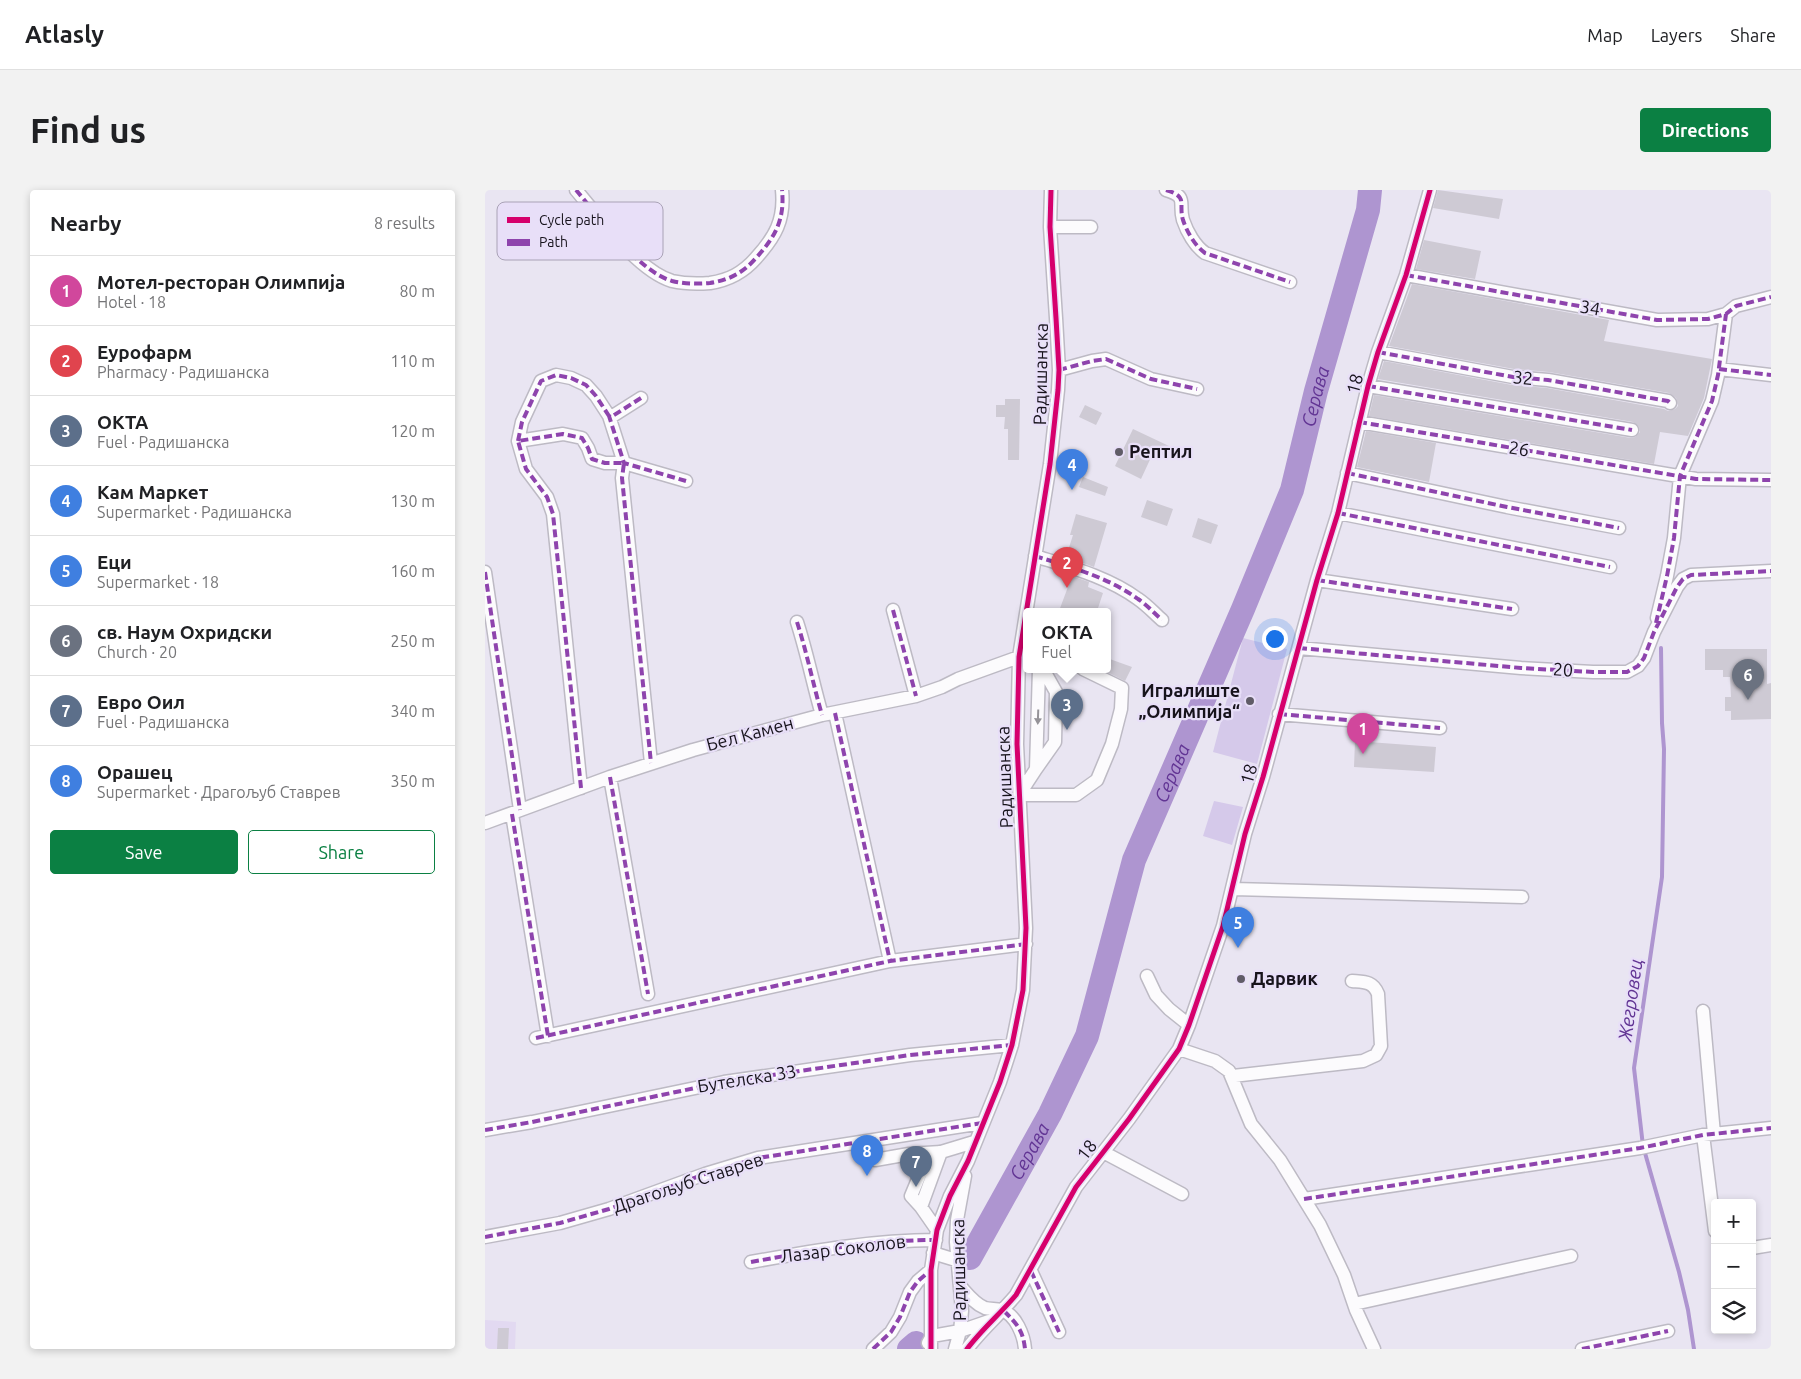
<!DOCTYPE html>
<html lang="en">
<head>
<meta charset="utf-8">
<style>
	:root { --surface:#fff; --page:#f2f2f2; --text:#202124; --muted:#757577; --line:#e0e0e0; --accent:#0b8043 }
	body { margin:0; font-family:Ubuntu,sans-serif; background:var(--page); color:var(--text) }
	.controls { position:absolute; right:15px; bottom:15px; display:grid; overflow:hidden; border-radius:5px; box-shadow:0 2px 8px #0003 }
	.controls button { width:45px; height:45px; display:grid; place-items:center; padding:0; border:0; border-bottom:1px solid var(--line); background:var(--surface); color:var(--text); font:25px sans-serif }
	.you { position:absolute; left:789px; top:448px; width:18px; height:18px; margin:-12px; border:4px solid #fff; border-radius:50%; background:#1a73e8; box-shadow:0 0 0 8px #1a73e833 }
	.badge { display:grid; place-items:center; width:32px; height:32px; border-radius:50%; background:var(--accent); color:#fff; font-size:16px; font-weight:700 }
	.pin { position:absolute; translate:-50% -41px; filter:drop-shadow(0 1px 2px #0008) }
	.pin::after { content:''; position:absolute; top:26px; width:18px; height:15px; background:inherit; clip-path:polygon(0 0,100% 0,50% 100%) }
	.popup { position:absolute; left:538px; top:418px; width:88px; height:65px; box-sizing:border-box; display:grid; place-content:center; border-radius:5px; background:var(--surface); filter:drop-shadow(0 1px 4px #0005); font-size:16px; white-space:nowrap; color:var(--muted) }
	.popup b { font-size:19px; color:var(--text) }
	.popup::after { content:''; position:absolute; left:50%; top:100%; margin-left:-10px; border:10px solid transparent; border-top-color:var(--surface) }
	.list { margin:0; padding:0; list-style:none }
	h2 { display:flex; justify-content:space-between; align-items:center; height:65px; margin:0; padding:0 20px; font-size:21px }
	h2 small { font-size:16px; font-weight:400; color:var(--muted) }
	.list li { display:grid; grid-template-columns:32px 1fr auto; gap:15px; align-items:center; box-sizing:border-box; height:70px; padding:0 20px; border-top:1px solid var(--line) }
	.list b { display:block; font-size:19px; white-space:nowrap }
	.list p { margin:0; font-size:16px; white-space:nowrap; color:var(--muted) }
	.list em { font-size:16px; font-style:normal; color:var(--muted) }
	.actions { display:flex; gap:10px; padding:15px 20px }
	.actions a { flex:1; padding:11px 0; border:1px solid var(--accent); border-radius:5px; text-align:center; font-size:18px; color:var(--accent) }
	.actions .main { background:var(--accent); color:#fff }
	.icon { flex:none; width:28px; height:28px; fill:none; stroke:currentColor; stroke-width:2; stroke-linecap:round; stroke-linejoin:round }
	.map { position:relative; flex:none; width:1286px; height:1159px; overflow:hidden; border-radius:5px }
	header { display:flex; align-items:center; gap:30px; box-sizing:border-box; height:70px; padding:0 25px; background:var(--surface); border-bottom:1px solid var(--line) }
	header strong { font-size:24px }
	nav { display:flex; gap:28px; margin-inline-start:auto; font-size:18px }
	.intro { display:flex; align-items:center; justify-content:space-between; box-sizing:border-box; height:120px; padding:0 30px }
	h1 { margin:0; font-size:35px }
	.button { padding:12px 22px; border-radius:5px; background:var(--accent); color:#fff; font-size:18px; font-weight:700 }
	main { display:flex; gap:30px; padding:0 30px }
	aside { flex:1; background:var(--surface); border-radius:5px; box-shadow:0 2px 8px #0003 }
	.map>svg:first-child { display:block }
	.built { fill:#e2d9f1 }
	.green { fill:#d5c9ea }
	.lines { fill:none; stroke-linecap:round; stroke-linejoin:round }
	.stream { stroke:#ae95d0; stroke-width:4 }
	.river { stroke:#ae95d0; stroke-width:24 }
	.building { fill:#cecad4 }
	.minor-casing { stroke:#bdbac4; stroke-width:15 }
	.minor { stroke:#fcfbfd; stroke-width:12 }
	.quiet { stroke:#8e44ad; stroke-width:4; stroke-dasharray:8 4; stroke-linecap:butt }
	.cycleway-casing { stroke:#e8dff8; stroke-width:8 }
	.cycleway { stroke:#d6006c; stroke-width:5 }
	.oneway { fill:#959398 }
	.poi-dot { fill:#605c67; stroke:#e8dff8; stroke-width:2 }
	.labels { text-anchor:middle; stroke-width:4.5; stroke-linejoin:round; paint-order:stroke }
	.street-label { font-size:18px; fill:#17131c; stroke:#e8dff8 }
	.poi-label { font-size:18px; font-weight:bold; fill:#17131c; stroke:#e8dff8; text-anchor:start }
	.water-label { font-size:19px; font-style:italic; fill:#623594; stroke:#e8dff8 }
	.key { fill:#e8dff8; stroke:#a9a2b6; stroke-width:1 }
	.key-label { font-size:14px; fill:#17131c }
</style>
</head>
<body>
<header>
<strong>Atlasly</strong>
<nav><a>Map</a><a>Layers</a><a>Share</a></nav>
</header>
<div class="intro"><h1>Find us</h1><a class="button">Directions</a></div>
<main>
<aside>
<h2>Nearby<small>8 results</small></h2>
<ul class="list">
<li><span class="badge" style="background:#d1479c">1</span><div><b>Мотел-ресторан Олимпија</b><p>Hotel · 18</p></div><em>80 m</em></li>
<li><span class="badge" style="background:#e0444e">2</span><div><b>Еурофарм</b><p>Pharmacy · Радишанска</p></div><em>110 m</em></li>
<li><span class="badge" style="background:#5c6f8a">3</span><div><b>ОКТА</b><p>Fuel · Радишанска</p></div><em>120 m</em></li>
<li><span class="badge" style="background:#3f7fe0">4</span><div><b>Кам Маркет</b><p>Supermarket · Радишанска</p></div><em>130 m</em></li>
<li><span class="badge" style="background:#3f7fe0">5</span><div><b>Еци</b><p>Supermarket · 18</p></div><em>160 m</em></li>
<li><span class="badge" style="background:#6b7280">6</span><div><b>св. Наум Охридски</b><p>Church · 20</p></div><em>250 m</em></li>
<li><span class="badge" style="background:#5c6f8a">7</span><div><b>Евро Оил</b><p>Fuel · Радишанска</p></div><em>340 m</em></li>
<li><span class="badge" style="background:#3f7fe0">8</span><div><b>Орашец</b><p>Supermarket · Драгољуб Ставрев</p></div><em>350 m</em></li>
</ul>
<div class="actions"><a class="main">Save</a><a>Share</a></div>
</aside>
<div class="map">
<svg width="1286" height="1159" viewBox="0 0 1286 1159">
	<rect width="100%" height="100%" fill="#e9e5f2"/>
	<!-- built -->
	<path class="built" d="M0 1130 31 1132 30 1159H0Z"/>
	<!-- green -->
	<path class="green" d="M758 448 802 459 772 574 728 562Z
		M729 611 758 617 747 655 718 646Z"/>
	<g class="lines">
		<!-- stream -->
		<path class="stream" d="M1176 458 1177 533 1179 559 1177 687 1149 878 1158 956 1194 1082 1203 1120 1209 1159"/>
		<!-- river -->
		<g class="river">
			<path id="s1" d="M485 1068 565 924 602 846 649 670 758 419 807 300 831 201 883 20 885 0"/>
			<path d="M424 1159 431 1153"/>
		</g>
	</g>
	<!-- building -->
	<path class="building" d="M953 0 1018 9 1014 29 948 18Z
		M939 50 996 61 990 89 931 79Z
		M927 94 1124 130 1119 151 1227 169 1219 208 1203 246 1175 242 1169 274 884 226 889 205 1146 248 1150 247 1155 242 1154 237 1148 232 893 189 899 171 1027 195 1062 198 1179 219 1183 221 1190 219 1193 216 1191 208 1184 203 1064 182 1029 179 904 156Z
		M520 209H535L534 270H523V239H519L520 227H511V215H520Z
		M600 215 617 223 611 235 594 227Z
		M648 239 684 256 679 266 669 261 656 289 630 276Z
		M881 241 951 253 944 292 872 277Z
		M598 287 623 297 620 306 594 297Z
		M662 310 688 319 682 336 656 327Z
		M591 324 622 333 609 377 581 367 588 345H585Z
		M713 328 733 335 726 354 707 347Z
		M587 386 604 392 603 397 618 403 612 421H574Z
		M1220 459H1282V494L1286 493V529L1246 530V521H1240V507H1246L1245 487H1238V480H1220Z
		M622 468 647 477 640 491 616 479H622Z
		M870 551 951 557 949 582 869 577Z
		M13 1138H24L23 1159H12Z"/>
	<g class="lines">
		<defs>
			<path id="minor" d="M91 0C114 27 153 81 187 91 200 94 213 94 225 93 244 90 258 83 271 68 290 47 300 30 297 0
				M681 0C704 7 693 13 698 30 702 42 710 56 720 63L805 92
				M565 37H606
				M921 85 1172 130 1223 129 1241 124 1251 116 1286 107
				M893 162 1028 187 1063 190 1183 211 1185 213
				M1234 179 1286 185
				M574 180 607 171 621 169 666 189 712 199
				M883 196 1147 240
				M156 208 126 227 124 226 139 273 201 291
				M874 232 1211 289 1286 290
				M33 251 37 232 56 191 71 185 86 188 101 195 111 206 124 226
				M862 283 1022 317 1134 338
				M853 323 1125 377
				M550 366C585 377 623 387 653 409 662 415 669 423 677 430
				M0 382 35 620
				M832 390 1027 419
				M408 420 431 506
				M1172 428 1182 386 1189 348 1195 286 1227 211 1233 185 1241 124
				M312 432C322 463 328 494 337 525
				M814 458 1036 478 1108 482H1142L1153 476 1159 468 1169 442 1192 397 1198 389 1206 385 1286 381
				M350 523 405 771
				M794 524 955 538
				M551 579 570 552 571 502 558 479
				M125 587 163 804
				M96 598 68 324 62 307 41 279 33 251 78 244 97 248 103 258 107 269 120 273H139L137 288 166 573
				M534 605H591L612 590 627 554 636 519 637 498 598 479
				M534 605 551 579 554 479
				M27 624 63 846
				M0 633 125 587 208 560 337 525 431 506 457 497 473 489 534 467
				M748 699 1037 707
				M662 786 671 805 684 819 704 835
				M1218 821 1229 944
				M51 848 405 771 541 754
				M694 859 730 871 744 881 766 934 795 970 835 1035 859 1085 871 1120 889 1159
				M748 886 878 871 891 865 896 856 893 804C888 791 879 792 867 791
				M0 940 47 932 239 892 425 865 527 855
				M1218 945 1230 1041
				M618 962 697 1004
				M390 970 424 964 456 962 489 952
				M819 1009 1155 958 1218 945 1286 938
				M436 1017 426 1006 441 970 454 962
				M452 1040 436 1017 456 962
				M0 1047 75 1033 124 1019 220 984 273 968 497 933
				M1267 1058 1286 1055
				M448 1063 474 1071
				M266 1072C327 1061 388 1050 451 1050
				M546 1081 574 1142
				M476 1097C483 1105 490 1114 500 1118 505 1119 511 1119 516 1120 531 1124 539 1146 540 1159
				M869 1114 1086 1066
				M443 1153 447 1146 475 1141 504 1131
				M388 1159 406 1142 415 1127 425 1102 433 1091 446 1080
				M446 1159V1080L452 1040 465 1006 483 971 515 892 527 855 538 800 541 738 532 554 534 467 565 274 573 200 574 180 571 128 565 37 566 0
				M470 1159 475 1141 477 1121 471 1052 472 1030 480 986
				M482 1159C496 1140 515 1124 531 1105L591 997 644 929 694 859 704 835 738 736 760 644 778 587 832 390 853 323 883 196 893 162 921 85 945 0
				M1097 1159 1183 1141"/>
		</defs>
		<!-- minor casing -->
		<use href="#minor" class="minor-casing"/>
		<!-- minor -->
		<use href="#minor" class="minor"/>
		<!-- quiet -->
		<path class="quiet" d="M91 0C114 27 153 81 187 91 200 94 213 94 225 93 244 90 258 83 271 68 290 47 300 30 297 0
			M681 0C704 7 693 13 698 30 702 42 710 56 720 63L805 92
			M921 85 1172 130 1223 129 1241 124 1251 116 1286 107
			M893 162 1028 187 1063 190 1183 211 1185 213
			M1234 179 1286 185
			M574 180 607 171 621 169 666 189 712 199
			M883 196 1147 240
			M156 208 126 227 124 226 139 273 201 291
			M874 232 1211 289 1286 290
			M33 251 37 232 56 191 71 185 86 188 101 195 111 206 124 226
			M862 283 1022 317 1134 338
			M853 323 1125 377
			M550 366C585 377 623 387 653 409 662 415 669 423 677 430
			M0 382 35 620
			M832 390 1027 419
			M408 420 431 506
			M312 432C322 463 328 494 337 525
			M1171 433 1182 386 1189 348 1195 286 1227 211 1233 185 1241 124
			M814 458 1036 478 1108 482H1142L1153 476 1159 468 1169 442 1192 397 1198 389 1206 385 1286 381
			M350 523 405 771
			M794 524 955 538
			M125 587 163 804
			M96 598 68 324 62 307 41 279 33 251 78 244 97 248 103 258 107 269 120 273H139L137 288 166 573
			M27 624 63 846
			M51 848 405 771 541 754
			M0 940 47 932 239 892 425 865 527 855
			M819 1009 1155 958 1218 945 1286 938
			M0 1047 75 1033 124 1019 220 984 273 968 497 933
			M266 1072C327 1061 388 1050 451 1050
			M546 1081 574 1142
			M519 1121C532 1134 538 1140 540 1159
			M388 1159 406 1142 415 1127 425 1102 433 1091 446 1080
			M1097 1159 1183 1141"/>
		<defs>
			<path id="cycleway" d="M446 1159V1080L452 1040 465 1006 483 971 515 892 527 855 538 800 541 738 532 554 534 467 565 274 573 200 574 180 571 128 565 37 566 0
				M482 1159C496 1140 515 1124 531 1105L591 997 644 929 694 859 704 835 738 736 760 644 778 587 832 390 853 323 883 196 893 162 921 85 945 0"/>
		</defs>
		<!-- cycleway casing -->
		<use href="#cycleway" class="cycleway-casing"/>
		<!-- cycleway -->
		<use href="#cycleway" class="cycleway"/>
	</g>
	<!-- one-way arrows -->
	<defs><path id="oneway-solid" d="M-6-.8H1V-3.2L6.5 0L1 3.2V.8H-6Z" transform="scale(1.25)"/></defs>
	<use class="oneway" href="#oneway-solid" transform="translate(553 527) rotate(92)"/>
	<!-- markers -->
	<g class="poi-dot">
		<circle cx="634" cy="262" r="5"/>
		<circle cx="765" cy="511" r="5"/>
		<circle cx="756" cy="789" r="5"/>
	</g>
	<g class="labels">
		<!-- street labels -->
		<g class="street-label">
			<text transform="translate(1105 118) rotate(10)" y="6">34</text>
			<text transform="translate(556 184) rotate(-89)" y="6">Радишанска</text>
			<text transform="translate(1038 188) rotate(6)" y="6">32</text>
			<text transform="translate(870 194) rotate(-75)" y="6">18</text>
			<text transform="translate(1034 259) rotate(9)" y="6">26</text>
			<text transform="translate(1078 480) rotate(4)" y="6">20</text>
			<text transform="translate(265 544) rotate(-15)" y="6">Бел Камен</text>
			<text transform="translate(764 584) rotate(-74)" y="6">18</text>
			<text transform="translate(520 587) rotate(-92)" y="6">Радишанска</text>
			<text transform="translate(262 889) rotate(-9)" y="6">Бутелска 33</text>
			<text transform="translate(602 960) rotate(-52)" y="6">18</text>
			<text transform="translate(203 993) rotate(-18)" y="6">Драгољуб Ставрев</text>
			<text transform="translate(358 1059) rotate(-7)" y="6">Лазар Соколов</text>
			<text transform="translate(474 1080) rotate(-91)" y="6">Радишанска</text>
		</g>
		<!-- poi labels -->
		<g class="poi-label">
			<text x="644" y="268">Рептил</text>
			<text x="755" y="507" text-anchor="end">Игралиште<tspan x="755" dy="21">„Олимпија“</tspan></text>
			<text x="766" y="795">Дарвик</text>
		</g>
		<!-- water labels -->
		<g class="water-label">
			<text dy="7" stroke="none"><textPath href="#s1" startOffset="932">Серава</textPath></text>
			<text dy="7" stroke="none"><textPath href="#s1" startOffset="528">Серава</textPath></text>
			<text transform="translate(1145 810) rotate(-82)" y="7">Жегровец</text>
			<text dy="7" stroke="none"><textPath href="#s1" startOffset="122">Серава</textPath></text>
		</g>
	</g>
	<!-- legend -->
	<rect x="12" y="12" width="166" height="58" rx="8" class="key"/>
	<rect x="22" y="27" width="23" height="6" fill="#d6006c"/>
	<rect x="22" y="49" width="23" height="7" fill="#8e44ad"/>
	<g class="key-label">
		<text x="54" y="35">Cycle path</text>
		<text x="54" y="57">Path</text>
	</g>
</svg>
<div class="controls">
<button>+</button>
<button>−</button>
<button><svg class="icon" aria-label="layers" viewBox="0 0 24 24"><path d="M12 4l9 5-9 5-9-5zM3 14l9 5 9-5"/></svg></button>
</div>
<div class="you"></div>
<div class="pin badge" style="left:878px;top:564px;background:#d1479c">1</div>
<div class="pin badge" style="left:582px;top:398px;background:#e0444e">2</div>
<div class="pin badge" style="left:582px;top:540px;background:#5c6f8a">3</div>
<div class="popup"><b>ОКТА</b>Fuel</div>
<div class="pin badge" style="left:587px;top:300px;background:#3f7fe0">4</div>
<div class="pin badge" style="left:753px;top:758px;background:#3f7fe0">5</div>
<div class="pin badge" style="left:1263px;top:510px;background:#6b7280">6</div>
<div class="pin badge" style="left:431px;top:997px;background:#5c6f8a">7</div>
<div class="pin badge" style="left:382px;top:986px;background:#3f7fe0">8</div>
</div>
</main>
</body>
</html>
